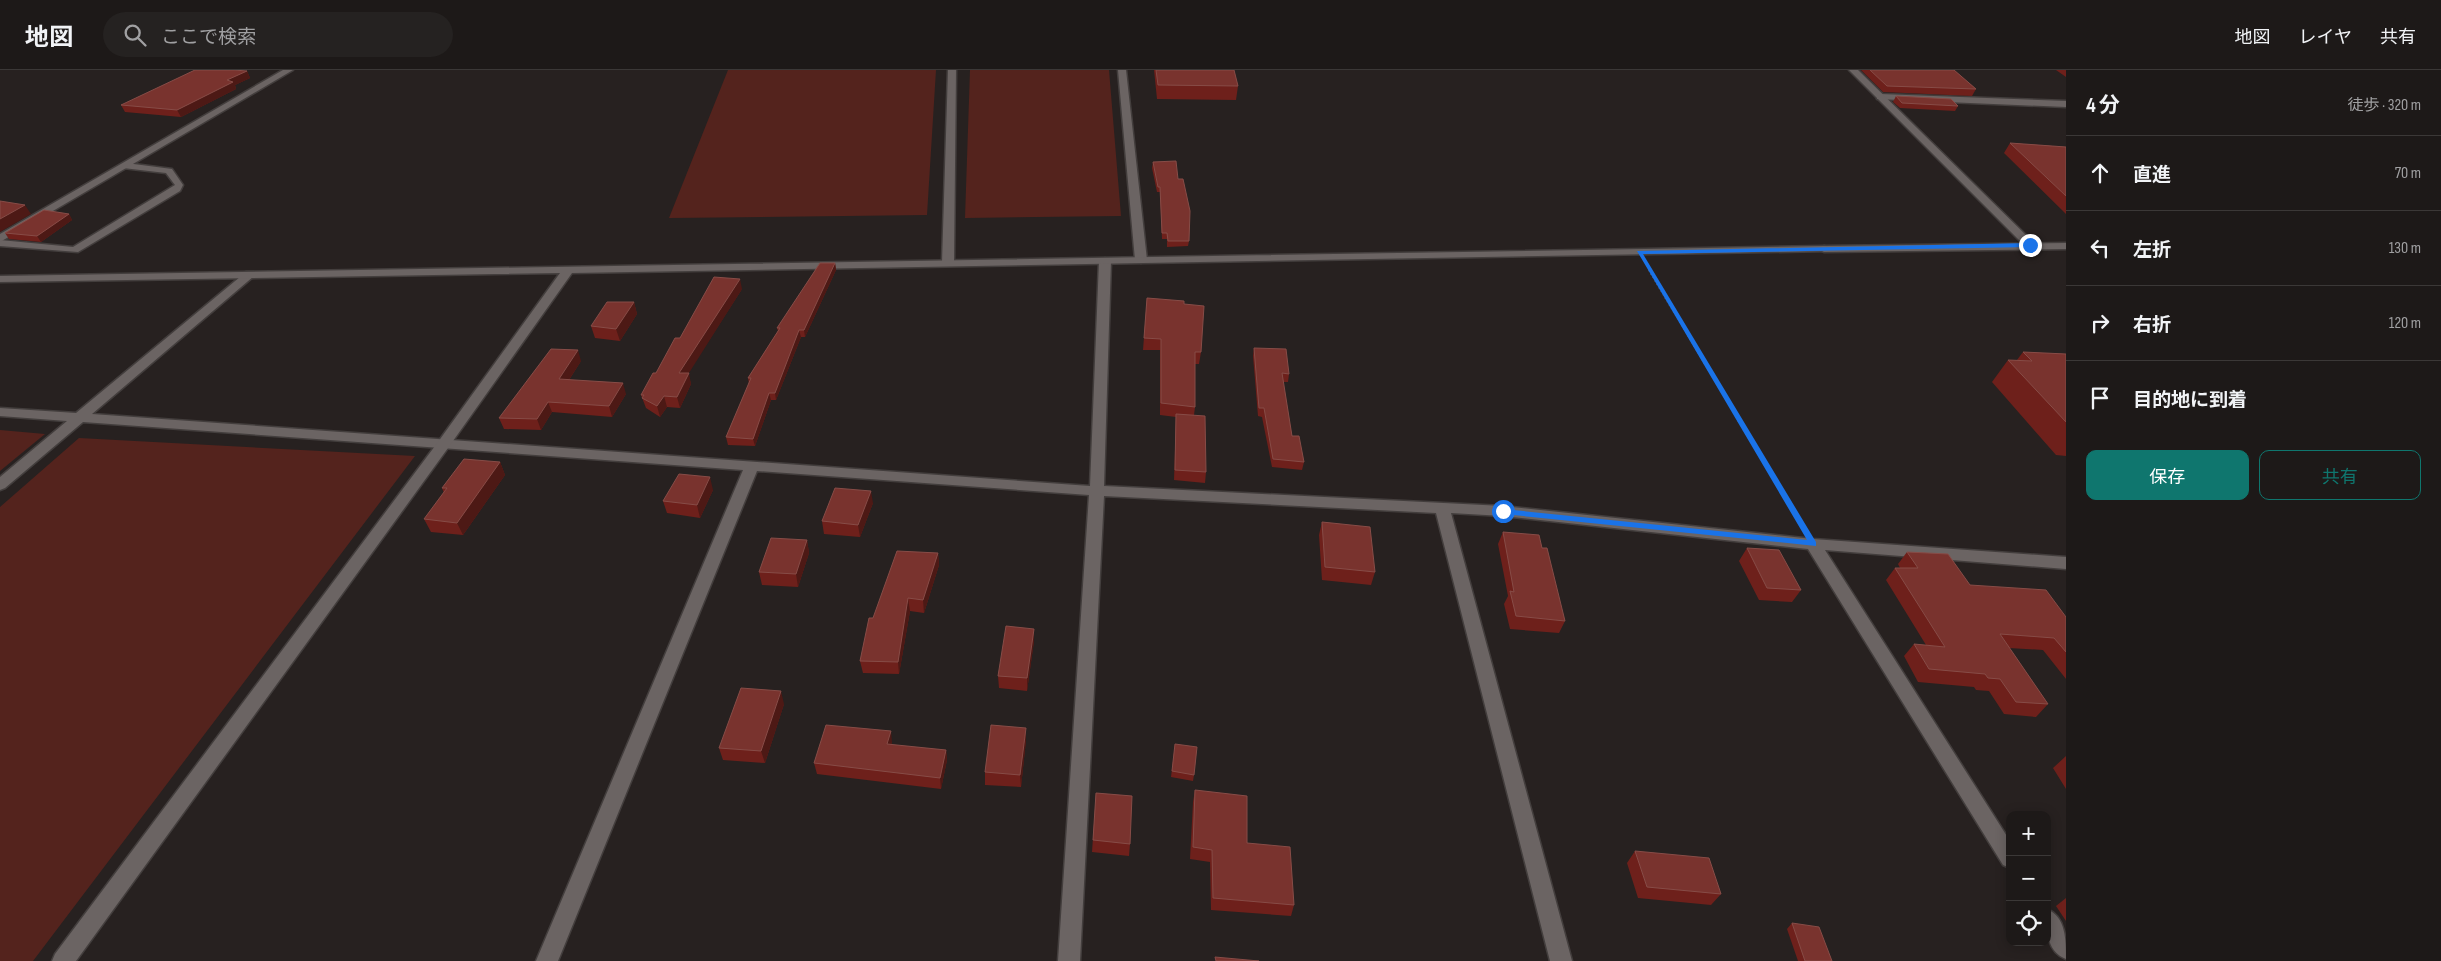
<!DOCTYPE html>
<html lang="ja">
<head>
<meta charset="utf-8">
<style>
	:root { --surface:#1d1918; --page:#252221; --text:#f1f3f6; --muted:#a0a0a2; --line:#3b3837; --accent:#0f766e }
	body { margin:0; font-family:"Sofia Sans Condensed","Noto Sans JP",sans-serif; background:var(--page); color:var(--text) }
	.controls { position:absolute; right:15px; bottom:15px; display:grid; overflow:hidden; border-radius:10px; box-shadow:0 2px 12px #0003 }
	.controls button { width:45px; height:45px; display:grid; place-items:center; padding:0; border:0; border-bottom:1px solid var(--line); background:var(--surface); color:var(--text); font:25px sans-serif }
	.stop { position:absolute; width:15px; height:15px; margin:-11px; border:4px solid #1a73e8; border-radius:50%; background:#fff }
	.stop.end { background:#1a73e8; border-color:#fff; box-shadow:0 1px 5px #0008 }
	.list { margin:0; padding:0; list-style:none }
	h2 { display:flex; justify-content:space-between; align-items:center; height:65px; margin:0; padding:0 20px; font-size:21px }
	h2 small { font-size:16px; font-weight:400; color:var(--muted) }
	.list li { display:grid; grid-template-columns:32px 1fr auto; gap:15px; align-items:center; box-sizing:border-box; height:75px; padding:0 20px; border-top:1px solid var(--line) }
	.list b { display:block; font-size:19px; white-space:nowrap }
	.list em { font-size:16px; font-style:normal; color:var(--muted) }
	.actions { display:flex; gap:10px; padding:15px 20px }
	.actions a { flex:1; padding:11px 0; border:1px solid var(--accent); border-radius:10px; text-align:center; font-size:18px; color:var(--accent) }
	.actions .main { background:var(--accent); color:#fff }
	.icon { flex:none; width:28px; height:28px; fill:none; stroke:currentColor; stroke-width:2; stroke-linecap:round; stroke-linejoin:round }
	.map { position:relative; flex:none; width:2066px; height:891px; overflow:hidden }
	header { display:flex; align-items:center; gap:30px; box-sizing:border-box; height:70px; padding:0 25px; background:var(--surface); border-bottom:1px solid var(--line) }
	header strong { font-size:24px }
	nav { display:flex; gap:28px; margin-inline-start:auto; font-size:18px }
	.search { width:350px; height:45px; background:var(--page); display:flex; align-items:center; gap:12px; box-sizing:border-box; padding:0 18px; border-radius:28px; color:var(--muted); font-size:19px }
	main { display:flex }
	aside { flex:1; background:var(--surface) }
	.map>svg:first-child { display:block }
	.green { fill:#54231d }
	.lines { fill:none; stroke-linecap:round; stroke-linejoin:round }
	.lane-casing { stroke:#433e3d; stroke-width:3 }
	.street-casing { stroke:#433e3d; stroke-width:3 }
	.secondary-casing { stroke:#433e3d; stroke-width:3 }
	.path-far1 { stroke:#605a59; stroke-width:2.5; stroke-dasharray:1 3; stroke-linecap:butt }
	.path { stroke:#605a59; stroke-width:3; stroke-dasharray:1 4; stroke-linecap:butt }
	.lane { fill:#6b6463; fill-rule:evenodd }
	.street { fill:#6b6463; fill-rule:evenodd }
	.secondary { fill:#6b6463; fill-rule:evenodd }
	.wall { fill:#6e201b }
	.shaded-wall { fill:#4d1915 }
	.building { fill:#79332e; stroke:#874c47 }
	.route { fill:#1a73e8 }
</style>
</head>
<body>
<header>
<strong>地図</strong>
<div class="search"><svg class="icon" aria-label="search" viewBox="0 0 24 24"><circle cx="10" cy="10" r="6"/><path d="M15 15l6 6"/></svg>ここで検索</div>
<nav><a>地図</a><a>レイヤ</a><a>共有</a></nav>
</header>
<main>
<div class="map">
<svg width="2066" height="891" viewBox="0 0 2066 891">
	<rect width="100%" height="100%" fill="#272120"/>
	<!-- green -->
	<path class="green" d="M728 0H936L927 145 669 148Z
		M970 0H1109L1121 146 965 148Z
		M0 360 45 364 0 401Z
		M79 368 415 386 33 891H0V437Z"/>
	<g class="lines">
		<defs>
			<path id="lane" d="M126 93 172 99 183 115 180 121 78 182 0 176V170L73 177 175 115 166 103 123 98 122 96Z"/>
			<path id="street" d="M948 0H956L954 193 948 196 942 193Z
				M1118 0H1126L1147 190 1141 193 1135 190Z
				M1880 24 2066 31V37L1877 29V25Z
				M2066 173V179L1824 182 1818 179 1824 176Z
				M1105 188 1111 191 1104 416 1503 436 1813 469 2066 487V499L1825 480 2010 771V798L2003 795 1808 479 1503 446 1451 443 1572 891H1550L1436 443 1104 426 1080 891H1058L1089 425 757 401 558 891H536L743 400 83 352 5 418 0 420V407L67 351 0 346V338L76 343 246 202H254V206L92 344 1090 416 1099 191Z
				M2047 839C2066 847 2066 870 2066 889 2045 881 2047 858 2047 839Z"/>
			<path id="secondary" d="M283 0H293L0 172V164Z
				M1849 0H1858L2034 173V177H2026Z
				M1824 176 1828 177V181L572 203 448 378 76 891H52L55 884 438 372 560 203 0 212V206Z"/>
		</defs>
		<!-- lane casing -->
		<use href="#lane" class="lane-casing"/>
		<!-- street casing -->
		<use href="#street" class="street-casing"/>
		<!-- secondary casing -->
		<use href="#secondary" class="secondary-casing"/>
		<!-- path-far1 -->
		<path class="path-far1" d="M1649 200 1737 347"/>
		<!-- path -->
		<path class="path" d="M1736 346 1801 454"/>
		<!-- lane -->
		<use href="#lane" class="lane"/>
		<!-- street -->
		<use href="#street" class="street"/>
		<!-- secondary -->
		<use href="#secondary" class="secondary"/>
	</g>
	<!-- wall -->
	<path class="wall" d="M1154 0H1234L1238 16 1236 30 1157 29Z
		M1861 0H1954L1976 19 1972 26 1883 22Z
		M2056 0H2066V7Z
		M247 1 250 8 235 15 236 19 181 47 125 42 121 35Z
		M1896 26 1958 36 1955 41 1900 38 1893 32Z
		M2010 73 2066 77V144L2004 83Z
		M1153 92 1178 109 1189 171 1188 176 1167 177V169H1162L1160 122H1157L1152 98Z
		M69 144 72 150 41 172 9 169 5 163Z
		M835 193 836 200 805 267H801L776 330H771L755 376 728 375 726 367 749 314 748 308 778 261 777 258Z
		M742 219 688 303 691 314 680 338 667 337 660 347 646 338 641 325 680 268Z
		M1147 228 1184 234 1201 282 1199 294H1195V337L1194 345 1206 402 1205 413 1174 410 1176 347 1160 345V280H1143Z
		M634 232 637 244 620 271 595 268 591 256Z
		M1254 278 1289 304 1288 312H1283L1292 366 1304 392 1302 400 1272 397 1262 347 1258 346 1253 286Z
		M2023 282 2066 284V386L2056 385 1992 312 2008 290H2017Z
		M581 291 569 310 626 324 612 347 552 342 541 360 504 359 499 348Z
		M500 392 505 405 463 465 431 462 424 449 444 423 442 418Z
		M713 420 700 448 667 443 663 431Z
		M873 433 860 467 824 464 822 451Z
		M1322 452 1375 502 1371 515 1322 510 1319 465Z
		M1503 462 1542 478 1565 551 1559 563 1510 559 1504 534 1508 526 1498 474Z
		M807 470 809 483 798 517 762 515 759 502Z
		M1747 478 1801 520 1792 532 1759 530 1739 491Z
		M1907 482 1970 515 2066 547V609L2043 580 2009 578 2048 634 2036 647 2004 644 1989 621 1976 620 1974 617 1918 612 1904 586 1914 574 1926 575 1886 510 1895 498H1900L1898 494Z
		M938 483 939 495 924 543 910 541 899 604 863 603 860 591 873 548Z
		M1034 559V571L1027 621 999 618 998 606Z
		M784 634 765 693 723 690 719 678Z
		M1026 670 1021 717 985 715V702Z
		M892 672 891 675 946 680 947 690 941 719 817 704 814 693Z
		M1175 674 1194 705 1193 711 1171 707Z
		M2066 686V719L2053 698Z
		M1195 720 1247 773 1294 835 1291 846 1211 840 1210 792 1190 789 1193 732Z
		M1096 723 1130 774 1129 786 1092 782Z
		M1635 781 1721 824 1711 835 1638 828 1627 793Z
		M2066 828V851L2056 836Z
		M1792 853 1832 891H1798L1787 859Z"/>
	<!-- shaded-wall -->
	<path class="shaded-wall" d="M247 1 250 8 235 15 236 19 181 47 177 40 227 10Z
		M25 135 31 144 0 162V149Z
		M69 144 72 150 41 172 37 166Z
		M835 193 836 200 805 267 804 260Z
		M740 209 742 219 682 314 679 303Z
		M634 232 637 244 620 271 616 259Z
		M799 260 801 267 776 330 775 323Z
		M578 280 581 291 563 319 559 309Z
		M689 303 691 314 680 338 677 327Z
		M623 313 626 324 612 347 609 336Z
		M769 323 771 330 755 376 753 369Z
		M664 326 667 337 660 347 657 336Z
		M548 332 552 342 541 360 537 349Z
		M500 392 505 405 463 465 457 453Z
		M710 407 713 420 700 448 697 435Z
		M871 421 873 433 860 467 858 455Z
		M807 470 809 483 798 517 796 504Z
		M938 483 939 495 924 543 923 530Z
		M908 528 910 541 899 604 898 592Z
		M1034 559V571L1027 621V608Z
		M781 621 784 634 765 693 761 681Z
		M1026 658V670L1021 717 1020 705Z
		M891 661 892 672 889 685 887 674Z
		M946 680 947 690 941 719 940 708Z"/>
	<!-- building -->
	<path class="building" d="M195 0H234L247 1 227 10 233 12 177 40 121 35Z
		M1156 0H1234L1238 16 1158 15Z
		M1870 0H1954L1976 19 1887 16Z
		M1896 26 1951 29 1958 36 1902 33Z
		M2010 73 2066 77V126Z
		M1176 91 1178 109H1183L1190 141 1189 171H1168L1167 163H1162L1160 117H1158L1153 92Z
		M0 131 25 135 0 149Z
		M44 140 69 144 37 166 5 163Z
		M820 193H835L804 260H799L775 323H769L753 369 726 367 751 308H748L780 258H777Z
		M714 207 740 209 679 303H689L677 327 664 326 657 336 642 328 644 325H641L653 303H656L675 268H680Z
		M1147 228 1184 231V234L1204 236 1201 282H1195V337L1161 333V269L1144 268Z
		M607 232H634L616 259 591 256Z
		M1254 278 1286 279 1289 304 1282 303 1292 366H1299L1304 392 1273 389 1264 338H1259Z
		M551 279 578 280 559 309 623 313 609 336 548 332 537 349 499 348Z
		M2023 282 2066 284V352L2008 290 2032 291Z
		M1176 344 1205 346 1206 402 1175 400Z
		M464 389 500 392 457 453 424 449 447 418H442Z
		M679 404 710 407 697 435 663 431Z
		M835 418 871 421 858 455 822 451Z
		M1322 452 1370 457 1375 502 1325 497Z
		M1503 462 1539 465 1542 478H1547L1565 551 1516 546 1510 521 1514 522Z
		M771 468 807 470 796 504 759 502Z
		M1747 478 1779 480 1801 520 1767 518Z
		M897 481 938 483 923 530 908 528 898 592 860 591 869 548H873Z
		M1907 482 1948 484 1970 515 2046 520 2066 547V582L2054 568 2000 564 2048 634 2016 632 2000 609 1988 608 1985 604 1929 599 1914 574 1945 577 1895 498H1918Z
		M1006 556 1034 559 1027 608 998 606Z
		M741 618 781 621 761 681 719 678Z
		M826 655 891 661 887 674 946 680 940 708 814 693Z
		M991 655 1026 658 1020 705 985 702Z
		M1175 674 1197 677 1194 705 1172 701Z
		M1195 720 1247 726V773L1290 777 1294 835 1213 828 1212 780 1193 777Z
		M1096 723 1132 726 1130 774 1093 770Z
		M1635 781 1709 788 1721 824 1647 817Z
		M1792 853 1819 857 1832 891H1805Z
		M1215 887 1259 891H1216Z"/>
	<!-- route -->
	<path class="route" d="M2030 173 2032 177 1643 184 1816 472V476L1503 444 1499 441 1503 439 1807 470 1637 181Z"/>
</svg>
<div class="controls">
<button>+</button>
<button>−</button>
<button><svg class="icon" aria-label="locate" viewBox="0 0 24 24"><circle cx="12" cy="12" r="6"/><path d="M12 2v4M12 18v4M2 12h4M18 12h4"/></svg></button>
</div>
<div class="stop" style="left:1503px;top:441px"></div>
<div class="stop end" style="left:2030px;top:175px"></div>
</div>
<aside>
<h2>4 分<small>徒歩 · 320 m</small></h2>
<ul class="list">
<li><svg class="icon" aria-label="ahead" viewBox="0 0 24 24"><path d="M12 20V5M6 11l6-6 6 6"/></svg><div><b>直進</b></div><em>70 m</em></li>
<li><svg class="icon" aria-label="left" viewBox="0 0 24 24"><path d="M17 20v-9H6M10 6l-5 5 5 5"/></svg><div><b>左折</b></div><em>130 m</em></li>
<li><svg class="icon" aria-label="right" viewBox="0 0 24 24"><path d="M7 20v-9h11M14 6l5 5-5 5"/></svg><div><b>右折</b></div><em>120 m</em></li>
<li><svg class="icon" aria-label="arrive" viewBox="0 0 24 24"><path d="M6 21V4h12l-3 4 3 4H6"/></svg><div><b>目的地に到着</b></div></li>
</ul>
<div class="actions"><a class="main">保存</a><a>共有</a></div>
</aside>
</main>
</body>
</html>
